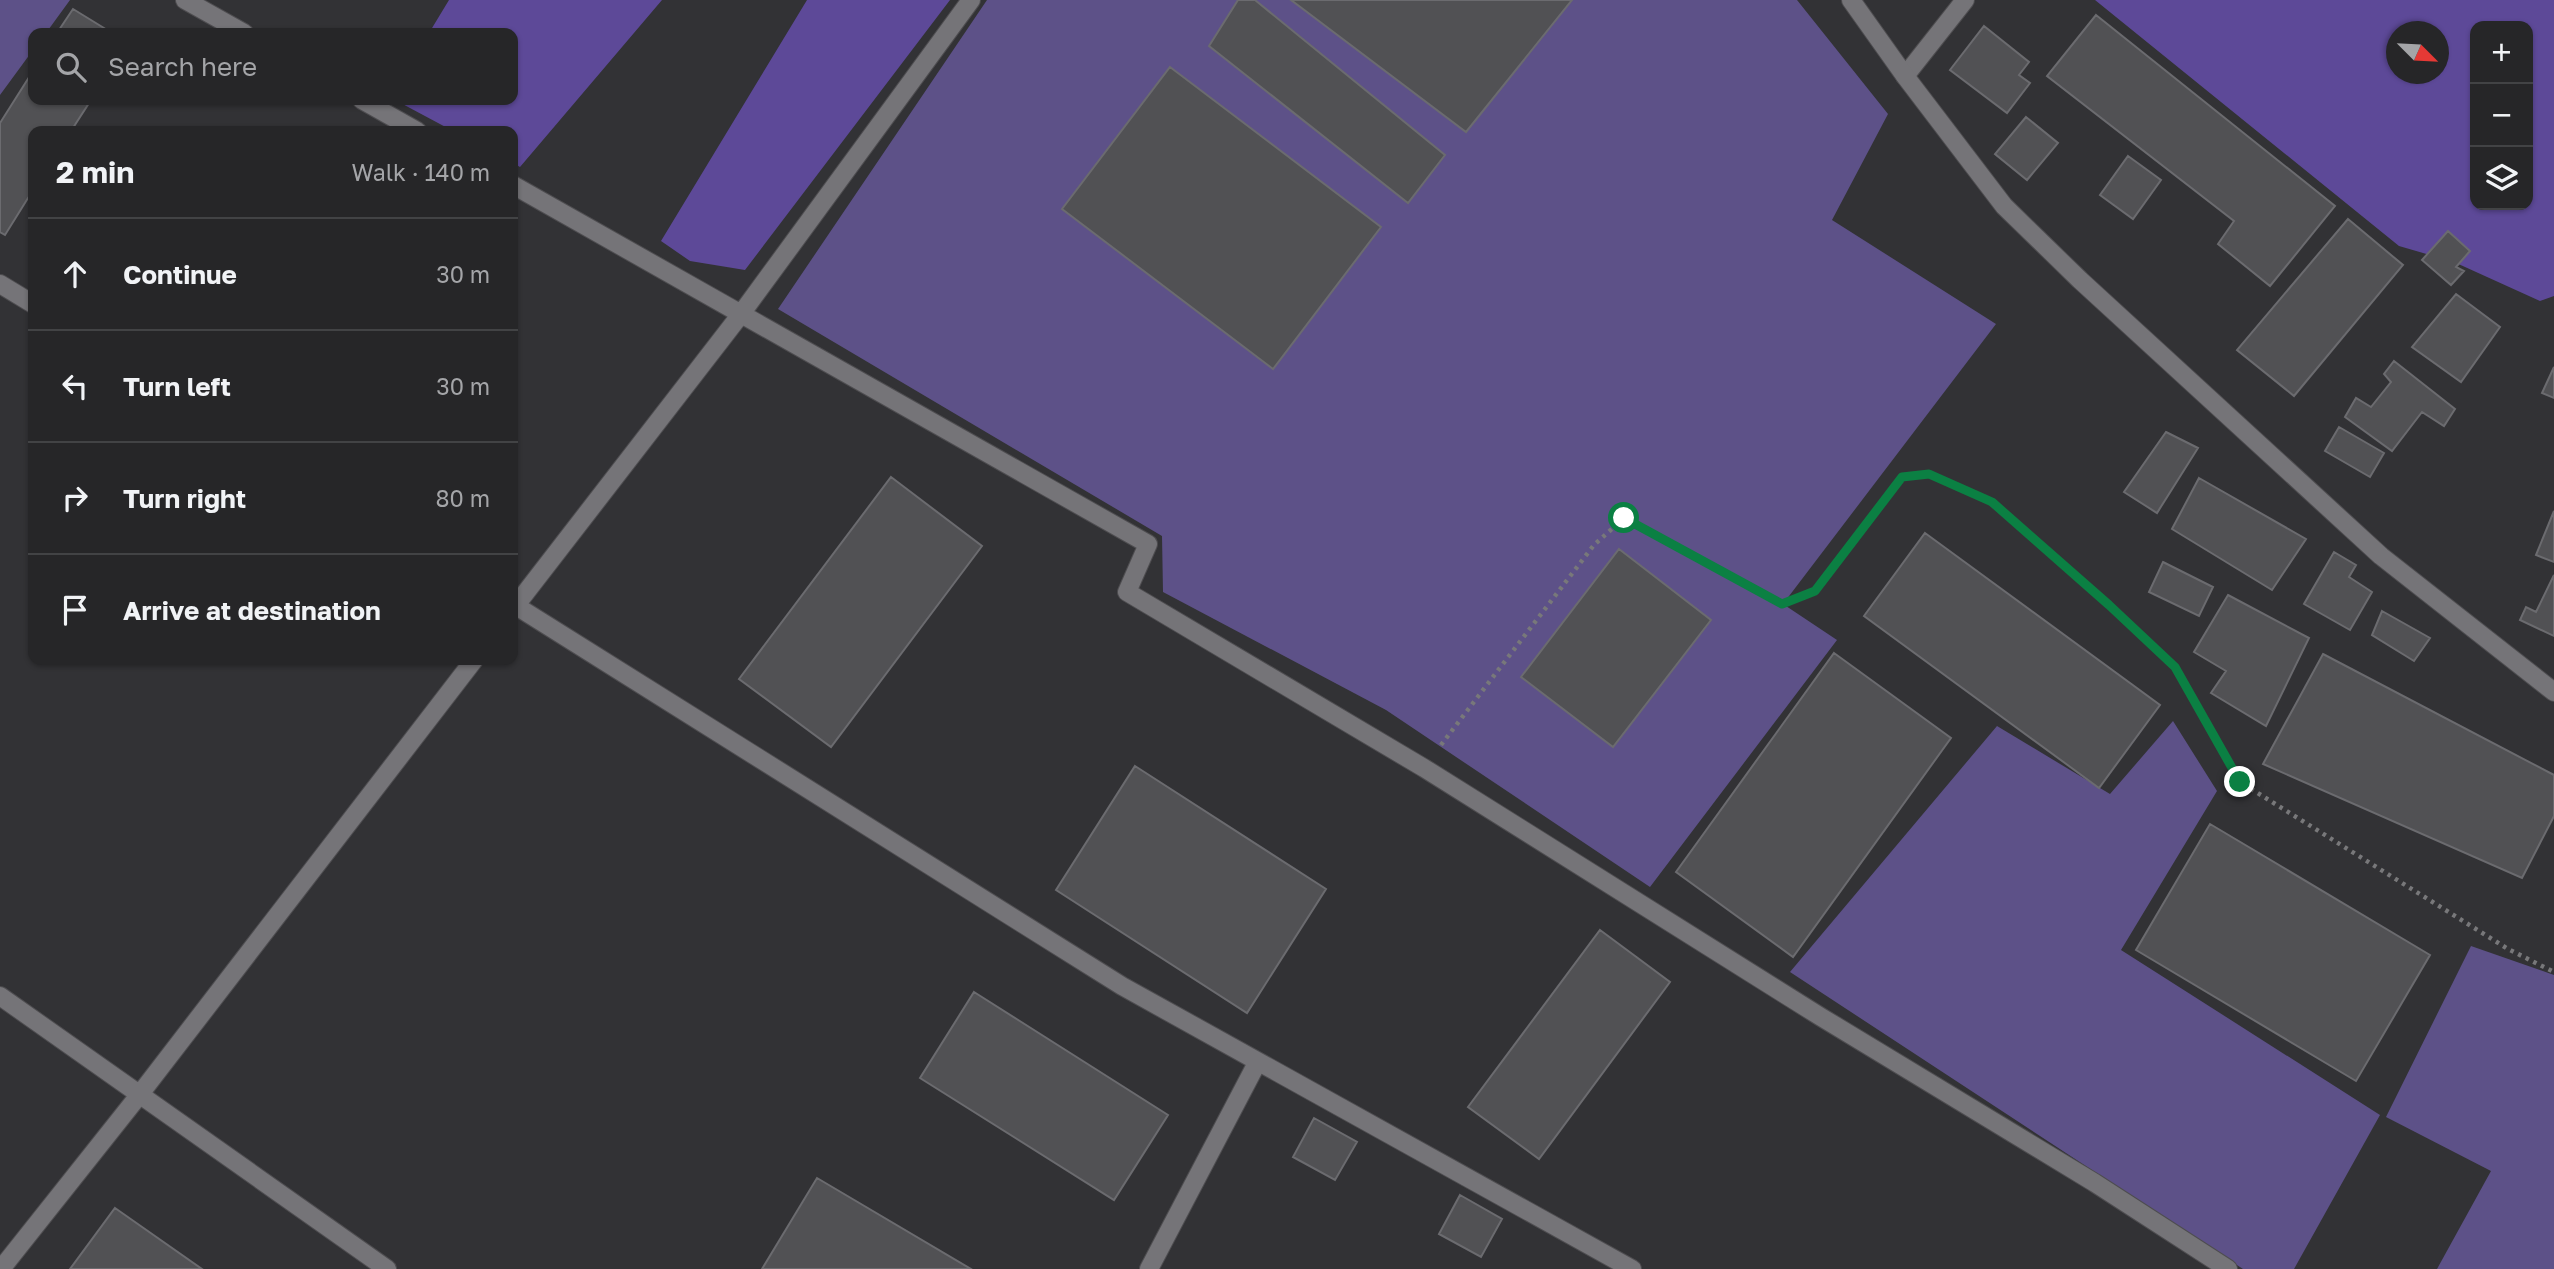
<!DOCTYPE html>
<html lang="en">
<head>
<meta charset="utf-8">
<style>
	:root { --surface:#262628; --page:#323234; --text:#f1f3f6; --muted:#a4a5a8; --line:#424345 }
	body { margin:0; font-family:"Golos Text",sans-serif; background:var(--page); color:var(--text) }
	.controls { position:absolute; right:21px; top:21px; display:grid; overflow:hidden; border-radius:14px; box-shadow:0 2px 5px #0004 }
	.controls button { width:63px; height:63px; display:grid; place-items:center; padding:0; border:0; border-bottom:2px solid var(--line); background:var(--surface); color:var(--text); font:35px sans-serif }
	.compass { position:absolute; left:2386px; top:21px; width:63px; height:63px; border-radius:50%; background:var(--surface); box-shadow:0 2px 5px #0004; rotate:114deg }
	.stop { position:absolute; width:21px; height:21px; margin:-16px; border:5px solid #0b8043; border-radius:50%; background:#fff }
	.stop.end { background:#0b8043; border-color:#fff; box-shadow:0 2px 7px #0008 }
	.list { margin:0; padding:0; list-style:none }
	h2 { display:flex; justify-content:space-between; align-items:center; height:91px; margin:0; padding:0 28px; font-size:30px }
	h2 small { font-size:23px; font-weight:400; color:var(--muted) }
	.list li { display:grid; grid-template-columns:46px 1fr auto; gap:21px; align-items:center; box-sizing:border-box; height:112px; padding:0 28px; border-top:2px solid var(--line) }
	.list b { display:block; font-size:26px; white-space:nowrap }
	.list em { font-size:23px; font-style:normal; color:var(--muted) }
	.icon { flex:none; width:38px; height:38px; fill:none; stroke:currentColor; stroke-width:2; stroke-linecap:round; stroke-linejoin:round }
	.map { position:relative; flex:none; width:2554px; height:1269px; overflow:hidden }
	.search { position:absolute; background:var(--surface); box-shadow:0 2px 5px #0004; left:28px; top:28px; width:490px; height:77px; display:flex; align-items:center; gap:18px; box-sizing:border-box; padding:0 24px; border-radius:14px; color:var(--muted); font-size:26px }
	.panel { position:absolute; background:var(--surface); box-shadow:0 2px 5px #0004; left:28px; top:126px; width:490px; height:539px; border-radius:14px }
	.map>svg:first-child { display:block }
	.green { fill:#5d5188 }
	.forest { fill:#5d4998; fill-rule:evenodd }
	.building { fill:#515154; stroke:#6b6b6f; stroke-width:2 }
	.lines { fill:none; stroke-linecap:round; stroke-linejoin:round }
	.street-casing { stroke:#4e4d50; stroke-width:20 }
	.secondary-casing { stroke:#4e4d50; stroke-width:20 }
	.path { stroke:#78787a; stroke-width:4.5; stroke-dasharray:3.5 5; stroke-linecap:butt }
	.street { stroke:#757478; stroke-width:18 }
	.secondary { stroke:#757478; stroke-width:18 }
	.route { stroke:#0b8043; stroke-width:9 }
</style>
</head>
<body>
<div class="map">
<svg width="2554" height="1269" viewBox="0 0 2554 1269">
	<rect width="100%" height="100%" fill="#323235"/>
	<!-- green -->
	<path class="green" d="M0 0H70L46 33H33V50L0 95Z
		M987 0H1797L1888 114 1832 220 1996 324 1783 604 1837 640 1650 887 1386 710 1163 592 1162 536 778 309Z
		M2173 721 2217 791 2121 950 2380 1115 2294 1269H2243L1790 972 1997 726 2110 794Z
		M2471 946 2554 975V1269H2437L2491 1171 2386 1117Z"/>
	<!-- forest -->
	<path class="forest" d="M449 0H662L520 167 513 163V131H453L395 100H513V33H429Z
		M807 0H950L745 270 690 261 661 241Z
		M2095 0H2554V296L2540 301 2454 262 2399 246ZM2475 26H2528V205H2475ZM2396 32H2438V74H2396Z"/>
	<!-- building -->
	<path class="building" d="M1238 0H1255L1445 155 1408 203 1209 46Z
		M1291 0H1572L1466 132Z
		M73 9 112 33H57Z
		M2096 15 2335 206 2270 286 2218 244 2234 221 2047 76Z
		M1984 26 2029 62 2019 75 2030 83 2007 113 1950 70Z
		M1170 67 1381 227 1273 369 1062 209Z
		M33 71V100H91L71 131H33V190L5 235 0 232V123Z
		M2026 117 2058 143 2027 180 1995 154Z
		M2128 156 2161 180 2133 219 2100 195Z
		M2348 219 2403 265 2294 396 2237 350Z
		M2448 231 2470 251 2456 267 2464 271 2451 285 2422 260Z
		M2456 294 2500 327 2461 382 2412 347Z
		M2394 361 2455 409 2444 426 2422 412 2392 451 2345 417 2356 398 2371 407 2391 382 2384 374Z
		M2554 367V398L2542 393Z
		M2339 427 2384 453 2370 477 2325 451Z
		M2166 432 2198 448 2157 513 2124 492Z
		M891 477 982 546 831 747 739 679Z
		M2199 478 2306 539 2272 590 2172 529Z
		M2554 511V562L2536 555Z
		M1925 533 2160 705 2099 788 1864 616Z
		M1619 549 1711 620 1613 747 1521 677Z
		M2334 552 2356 565 2349 577 2372 592 2350 630 2304 604Z
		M2163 562 2213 587 2199 616 2149 592Z
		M2554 575V636L2520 620 2526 607 2536 612Z
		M2228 595 2309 638 2266 726 2211 693 2226 671 2194 652Z
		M2382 611 2430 638 2414 661 2372 635Z
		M1834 653 1951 738 1793 957 1676 872Z
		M2323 654 2554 775V816L2522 878 2263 764Z
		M1135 766 1326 889 1247 1013 1056 890Z
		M2210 824 2430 955 2356 1081 2136 950Z
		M1600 930 1670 982 1539 1159 1468 1107Z
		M974 992 1168 1115 1114 1200 920 1078Z
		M1314 1118 1357 1142 1335 1180 1293 1157Z
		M817 1178 971 1269H762Z
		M1460 1195 1502 1219 1481 1257 1439 1234Z
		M115 1208 202 1269H70Z"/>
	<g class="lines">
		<defs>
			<path id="street" d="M185 0 244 33
				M1905 76 1965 0
				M362 100 417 131
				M513 185 1148 544 1127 592 1424 768 1821 1017 2095 1183 2228 1269
				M0 284 33 304
				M513 604 1122 986 1632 1269
				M513 609 741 314 971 0
				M0 996 387 1269
				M1 1269 140 1094 474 660
				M1149 1269 1257 1063"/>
			<path id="secondary" d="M1851 0 1905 76 2004 206 2080 280 2381 556 2554 692"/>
		</defs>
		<!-- street casing -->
		<use href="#street" class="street-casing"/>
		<!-- secondary casing -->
		<use href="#secondary" class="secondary-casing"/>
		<!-- path -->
		<path class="path" d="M1441 745 1594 545 1624 518 1782 605 1815 591 1902 477 1929 474 1992 502 2109 605 2175 667 2240 782 2508 949 2554 972"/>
		<!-- street -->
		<use href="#street" class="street"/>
		<!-- secondary -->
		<use href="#secondary" class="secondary"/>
	</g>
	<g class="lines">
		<!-- route -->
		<path class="route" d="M1624 518 1782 604 1815 591 1902 477 1929 474 1992 502 2109 605 2175 667 2240 782"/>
	</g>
</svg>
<div class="controls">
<button>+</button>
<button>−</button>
<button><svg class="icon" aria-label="layers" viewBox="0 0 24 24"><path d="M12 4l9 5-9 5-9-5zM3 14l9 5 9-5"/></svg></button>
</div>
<svg class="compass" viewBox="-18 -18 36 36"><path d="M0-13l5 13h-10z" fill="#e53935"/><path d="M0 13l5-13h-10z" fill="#a4a5a8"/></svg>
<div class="stop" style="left:1624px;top:518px"></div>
<div class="stop end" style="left:2240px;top:782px"></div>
<div class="search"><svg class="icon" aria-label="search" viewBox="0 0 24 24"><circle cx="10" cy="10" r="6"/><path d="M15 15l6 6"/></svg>Search here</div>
<section class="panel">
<h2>2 min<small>Walk · 140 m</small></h2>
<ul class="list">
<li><svg class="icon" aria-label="ahead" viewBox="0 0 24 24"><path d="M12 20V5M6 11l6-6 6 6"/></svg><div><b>Continue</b></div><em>30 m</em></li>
<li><svg class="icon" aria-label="left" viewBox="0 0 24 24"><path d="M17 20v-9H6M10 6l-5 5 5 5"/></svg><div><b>Turn left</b></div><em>30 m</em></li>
<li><svg class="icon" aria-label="right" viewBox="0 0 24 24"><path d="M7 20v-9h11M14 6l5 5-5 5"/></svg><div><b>Turn right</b></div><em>80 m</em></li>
<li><svg class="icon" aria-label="arrive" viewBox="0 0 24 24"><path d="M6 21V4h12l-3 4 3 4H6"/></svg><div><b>Arrive at destination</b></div></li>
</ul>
</section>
</div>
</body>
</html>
